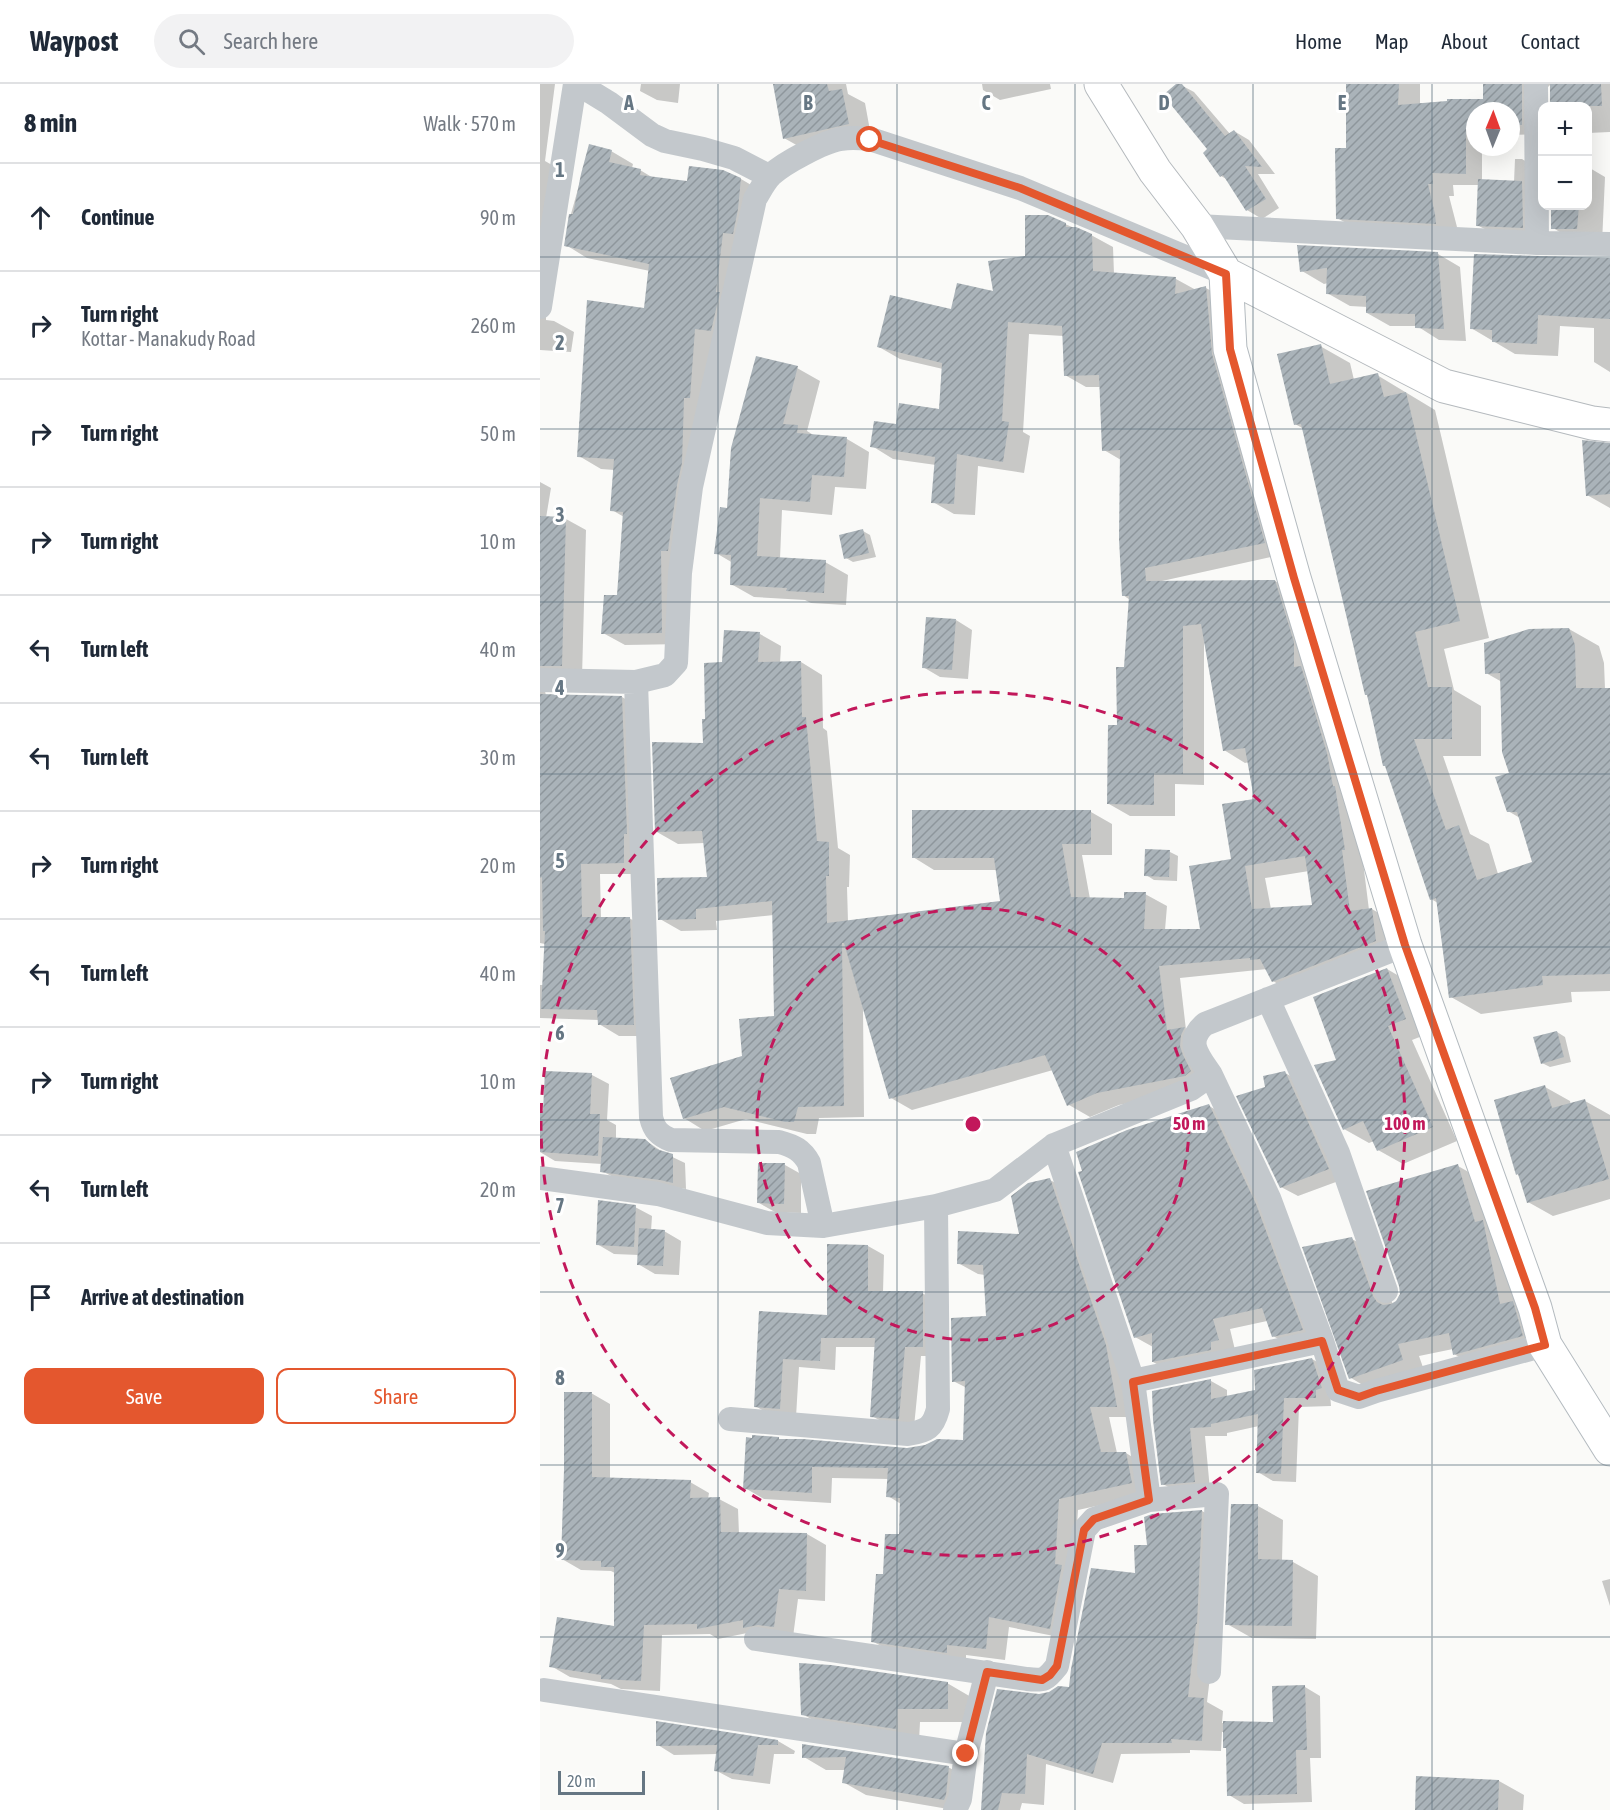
<!DOCTYPE html>
<html lang="en">
<head>
<meta charset="utf-8">
<style>
	:root { --surface:#fff; --page:#f2f2f3; --text:#1f2937; --muted:#747a83; --line:#e0e1e3; --accent:#e4572e }
	body { margin:0; font-family:"Asap Condensed",sans-serif; background:var(--page); color:var(--text) }
	.controls { position:absolute; right:18px; top:18px; display:grid; overflow:hidden; border-radius:12px; box-shadow:0 6px 24px #0002 }
	.controls button { width:54px; height:54px; display:grid; place-items:center; padding:0; border:0; border-bottom:2px solid var(--line); background:var(--surface); color:var(--text); font:30px sans-serif }
	.compass { position:absolute; left:926px; top:18px; width:54px; height:54px; border-radius:50%; background:var(--surface); box-shadow:0 6px 24px #0002; rotate:1deg }
	.scale { position:absolute; left:18px; bottom:15px; width:87px; box-sizing:border-box; padding-left:6px; border:3px solid #657683; border-top:0; font-size:16px; line-height:21px; white-space:nowrap; color:#657683; -webkit-text-stroke:4px #fff; paint-order:stroke }
	.stop { position:absolute; width:18px; height:18px; margin:-14px; border:4px solid #e4572e; border-radius:50%; background:#fff }
	.stop.end { background:#e4572e; border-color:#fff; box-shadow:0 2px 6px #0008 }
	.list { margin:0; padding:0; list-style:none }
	h2 { display:flex; justify-content:space-between; align-items:center; height:78px; margin:0; padding:0 24px; font-size:26px }
	h2 small { font-size:20px; font-weight:400; color:var(--muted) }
	.list li { display:grid; grid-template-columns:39px 1fr auto; gap:18px; align-items:center; box-sizing:border-box; height:108px; padding:0 24px; border-top:2px solid var(--line) }
	.list b { display:block; font-size:22px; white-space:nowrap }
	.list p { margin:0; font-size:20px; white-space:nowrap; color:var(--muted) }
	.list em { font-size:20px; font-style:normal; color:var(--muted) }
	.actions { display:flex; gap:12px; padding:18px 24px }
	.actions a { flex:1; padding:14px 0; border:2px solid var(--accent); border-radius:12px; text-align:center; font-size:21px; color:var(--accent) }
	.actions .main { background:var(--accent); color:#fff }
	.icon { flex:none; width:33px; height:33px; fill:none; stroke:currentColor; stroke-width:2; stroke-linecap:round; stroke-linejoin:round }
	.map { position:relative; flex:none; width:1070px; height:1726px; overflow:hidden }
	header { display:flex; align-items:center; gap:36px; box-sizing:border-box; height:84px; padding:0 30px; background:var(--surface); border-bottom:2px solid var(--line) }
	header strong { font-size:28px }
	nav { display:flex; gap:33px; margin-inline-start:auto; font-size:21px }
	.search { width:420px; height:54px; background:var(--page); display:flex; align-items:center; gap:15px; box-sizing:border-box; padding:0 21px; border-radius:33px; color:var(--muted); font-size:22px }
	main { display:flex }
	aside { flex:1; background:var(--surface) }
	.map>svg:first-child { display:block }
	.shadow { fill:#0003; fill-rule:evenodd }
	.building { fill:url(#building-hatch); fill-rule:evenodd }
	.lines { fill:none; stroke-linecap:round; stroke-linejoin:round }
	.secondary-casing { stroke:#b3babf; stroke-width:35 }
	.trunk-casing { stroke:#b4b9bd; stroke-width:35 }
	.minor { stroke:#c3c8cc; stroke-width:24 }
	.secondary { stroke:#fff; stroke-width:33 }
	.trunk { stroke:#fff; stroke-width:33 }
	.route { stroke:#e4572e; stroke-width:8 }
	.grid { fill:none; stroke:#657683; stroke-width:1.5; stroke-opacity:0.55 }
	.ring { fill:none; stroke:#c2185b; stroke-width:3; stroke-dasharray:10 8 }
	.grid-label { font-size:20px; text-anchor:middle; font-weight:bold; fill:#657683; stroke:#fff; stroke-width:6; stroke-linejoin:round; paint-order:stroke }
	.centre { fill:#c2185b; stroke:#fff; stroke-width:3 }
	.ring-label { font-size:18px; text-anchor:middle; font-weight:bold; fill:#c2185b; stroke:#fff; stroke-width:6; stroke-linejoin:round; paint-order:stroke }
</style>
</head>
<body>
<header>
<strong>Waypost</strong>
<div class="search"><svg class="icon" aria-label="search" viewBox="0 0 24 24"><circle cx="10" cy="10" r="6"/><path d="M15 15l6 6"/></svg>Search here</div>
<nav><a>Home</a><a>Map</a><a>About</a><a>Contact</a></nav>
</header>
<main>
<aside>
<h2>8 min<small>Walk · 570 m</small></h2>
<ul class="list">
<li><svg class="icon" aria-label="ahead" viewBox="0 0 24 24"><path d="M12 20V5M6 11l6-6 6 6"/></svg><div><b>Continue</b></div><em>90 m</em></li>
<li><svg class="icon" aria-label="right" viewBox="0 0 24 24"><path d="M7 20v-9h11M14 6l5 5-5 5"/></svg><div><b>Turn right</b><p>Kottar - Manakudy Road</p></div><em>260 m</em></li>
<li><svg class="icon" aria-label="right" viewBox="0 0 24 24"><path d="M7 20v-9h11M14 6l5 5-5 5"/></svg><div><b>Turn right</b></div><em>50 m</em></li>
<li><svg class="icon" aria-label="right" viewBox="0 0 24 24"><path d="M7 20v-9h11M14 6l5 5-5 5"/></svg><div><b>Turn right</b></div><em>10 m</em></li>
<li><svg class="icon" aria-label="left" viewBox="0 0 24 24"><path d="M17 20v-9H6M10 6l-5 5 5 5"/></svg><div><b>Turn left</b></div><em>40 m</em></li>
<li><svg class="icon" aria-label="left" viewBox="0 0 24 24"><path d="M17 20v-9H6M10 6l-5 5 5 5"/></svg><div><b>Turn left</b></div><em>30 m</em></li>
<li><svg class="icon" aria-label="right" viewBox="0 0 24 24"><path d="M7 20v-9h11M14 6l5 5-5 5"/></svg><div><b>Turn right</b></div><em>20 m</em></li>
<li><svg class="icon" aria-label="left" viewBox="0 0 24 24"><path d="M17 20v-9H6M10 6l-5 5 5 5"/></svg><div><b>Turn left</b></div><em>40 m</em></li>
<li><svg class="icon" aria-label="right" viewBox="0 0 24 24"><path d="M7 20v-9h11M14 6l5 5-5 5"/></svg><div><b>Turn right</b></div><em>10 m</em></li>
<li><svg class="icon" aria-label="left" viewBox="0 0 24 24"><path d="M17 20v-9H6M10 6l-5 5 5 5"/></svg><div><b>Turn left</b></div><em>20 m</em></li>
<li><svg class="icon" aria-label="arrive" viewBox="0 0 24 24"><path d="M6 21V4h12l-3 4 3 4H6"/></svg><div><b>Arrive at destination</b></div></li>
</ul>
<div class="actions"><a class="main">Save</a><a>Share</a></div>
</aside>
<div class="map">
<svg width="1070" height="1726" viewBox="0 0 1070 1726">
	<defs>
		<pattern id="building-hatch" width="6" height="6" patternUnits="userSpaceOnUse" patternTransform="scale(1.5)"><rect width="6" height="6" fill="#aab3b9"/><path d="M-1 1l2-2M0 6l6-6M5 7l2-2" fill="none" stroke="#8e969c"/></pattern>
	</defs>
	<rect width="100%" height="100%" fill="#fafaf8"/>
	<!-- shadow -->
	<path class="shadow" d="M0 0H15L5 77 19 85 14 182 6 234V236L14 237 34 248 31 268 0 266Z
		M101 0H140L138 19 117 16 100 7Z
		M234 0H306L308 10 325 19 331 52 267 67 244 54Z
		M442 0H510L511 5 460 16 443 6Z
		M639 0 654 8 690 50 694 47 709 56 735 90H718L739 124 722 135 707 126 688 96 681 92Z
		M808 0H880V21L944 16V0H1011L1006 5 1002 50 971 51V27H935V63H942V96L974 98 975 75H982L998 85 999 153 954 150 937 141 939 101H913L914 112H909L917 143 819 146 797 134 807 66Z
		M1012 0H1070V48L1048 49V22H1012Z
		M50 62 71 67 93 80 92 84 100 86 115 95 149 99 201 95 223 108 176 257 143 560 85 561 63 549 79 513 84 433 72 426 75 386 61 385 39 372 105 225 110 187 47 174 26 161 29 137Z
		M1048 83 1065 93 1062 159 1037 158 1013 144V122H1048Z
		M525 140 551 151 573 163 574 190 636 195 656 206 666 204 687 216 745 470 622 497V498L735 497 756 510 823 778 829 826 832 825 853 838 857 869 754 910 733 897 727 885 640 894 646 946 667 1003 579 1021 550 1033 529 1021 513 986 372 1026 351 1014 323 922 324 1033 279 1034 276 1050H267L206 1035 165 1047 144 1034 203 973 236 934 234 831 176 837 177 846 141 847 120 835 169 794 165 759 138 760 117 748 165 660 167 637 184 580 220 550 241 562 240 579 261 578 282 591 283 644 287 647 298 764 310 771 309 803H307L308 838 462 819 457 786H394L373 773 551 728 572 740V771H542L550 815 585 816 605 810 627 822 625 846H662L692 776 715 716 709 678 705 679 684 666 666 559H664V701L635 700V732H590L569 720 586 584 590 516 583 511 581 376 564 366 561 303H546L525 291 524 252 489 250 483 348 490 352 484 389 438 382 435 431 414 430 393 418 396 381 353 375 332 362 357 342 401 327 403 285 360 275 339 263 412 227 455 209 487 173ZM769 787 774 822 731 825 725 794Z
		M898 170 920 183 926 257 899 256 877 242H850L827 229 828 223 810 222 787 209 788 199 784 200 762 187Z
		M1070 176V288L1054 278V244L1020 242 1018 272 975 270 931 244Z
		M780 262 810 279 814 296 837 291 895 326 949 554 904 565 914 606 941 622V672H903L930 750 949 760 958 790 994 779 980 734 968 727 971 690 962 598 946 589 1029 545 1059 562 1064 579 1065 605H1070V907L1031 908 1032 918 941 930 911 913 898 819 891 815 764 345 755 340Z
		M257 284 280 297 267 347 275 352 307 355 329 368 326 405 295 403 292 431 242 426 240 475 285 478 308 491 306 521 271 519 265 516 214 513 191 500 193 479 176 469 188 425Z
		M1070 361V424L1047 411Z
		M0 398 11 404 6 434 26 435 46 446 42 593 5 607 6 612 82 613 102 625 104 790H60L61 835 89 834 110 846 113 952H79L59 940V936L0 934V901H3L5 860 0 859Z
		M323 447 330 451 336 473 313 478 306 474Z
		M416 536 432 546 428 595 400 593 383 583Z
		M607 767 630 768 638 772 637 797 614 796 606 791Z
		M847 885 871 899 890 949 872 956 917 1057 863 1080 838 1066 834 1057 829 1059 804 1045 798 977Z
		M1017 948 1025 953 1031 978 1010 983 1002 979Z
		M7 989 52 991 69 1000 67 1036 76 1041V1055L105 1056 124 1069 145 1079 146 1105 75 1094 62 1087V1080L15 1077 0 1068V1041L4 1029Z
		M745 989 762 998 804 1095 758 1112 741 1103 727 1004Z
		M1005 1003 1030 1017 1031 1021 1045 1017 1070 1031V1115L1013 1132 988 1118 981 1092 977 1090Z
		M669 1022 687 1032 780 1256 751 1262 733 1252 727 1237 690 1245 695 1266 631 1288 613 1278V1263L595 1253Z
		M245 1081 261 1090V1129L235 1128 219 1119Z
		M918 1082 941 1095 1005 1265 937 1283 914 1270 913 1265 879 1272 885 1289 833 1307 811 1294 812 1155 835 1168 853 1221 857 1218Z
		M510 1096 530 1107 596 1333H569L577 1369H586L605 1381 611 1410 538 1426 529 1555 469 1543 465 1576 426 1571V1579L352 1568 332 1557 345 1492 360 1451 361 1420 348 1412 349 1395 292 1394 291 1419 224 1415 205 1404 242 1357 367 1366 425 1357 427 1304 413 1297 448 1233 445 1191 438 1190 418 1179 481 1151Z
		M95 1123 112 1132 111 1147H124L141 1157 139 1191 115 1190 98 1180 99 1171 74 1170 57 1160Z
		M328 1162 344 1171 343 1209H382L398 1218 399 1272H381L374 1343 348 1341 332 1332 336 1263H296L295 1286 259 1283 256 1333 231 1331 215 1322 220 1229 289 1232Z
		M772 1275 788 1284 791 1322 759 1323 756 1398 733 1397 718 1388 719 1342 687 1349V1352H665L670 1406 639 1409 623 1400 671 1297 687 1306V1313L716 1307Z
		M51 1309 70 1320V1395L150 1398 169 1409 168 1415H179L198 1425 199 1450H267L286 1461 285 1517 258 1515 253 1553 212 1548 178 1555 170 1550 122 1551 120 1607 81 1605 71 1600 30 1593 11 1582 76 1543 75 1489 71 1487 41 1486 22 1475Z
		M692 1421 718 1422 743 1436 742 1477 753 1478 778 1492 776 1555 712 1554 687 1540Z
		M662 1427 681 1438 675 1551 667 1618 683 1627 682 1639 734 1640 765 1603 780 1612 781 1674H770L772 1718 704 1720 689 1711 688 1665 684 1663 685 1648H682L681 1667 650 1666V1669L581 1670 573 1699 506 1680 504 1721 482 1719 480 1726H442L499 1611 530 1604 596 1491 609 1462Z
		M1070 1495V1522L1062 1497Z
		M407 1599 431 1613V1638H380L379 1657 286 1643 262 1630Z
		M238 1657 255 1667 254 1670H234L230 1700 192 1695 175 1686 177 1670 134 1671 118 1661Z
		M263 1661 408 1683 431 1696 414 1726 326 1711 303 1698 306 1686H286L264 1673Z
		M959 1697 984 1711 983 1726H876Z"/>
	<!-- building -->
	<path class="building" d="M233 0H287L289 7 302 5 309 40 243 55Z
		M636 0H642L685 52 694 46 722 83 705 82 726 115 706 127 683 91 680 93 663 69 667 65 623 11Z
		M806 0H859L858 21 907 17V15H943V0H982V41H971V27H935V42H926V90L892 89 893 100H888L895 130 896 140 796 135 795 64H806Z
		M1010 0H1061L1062 22H1010Z
		M49 60 72 66 69 78 101 85 100 91 147 97 149 82 183 86 201 94 198 125 193 150 183 149 176 208H180L171 247 155 245 150 314H144L142 379 137 401 128 467H121L122 549 61 550 64 511H77L83 428 70 427 74 375 37 373 47 216 104 224 109 180 24 162 29 130H33L41 90Z
		M938 95 982 97 983 144 936 142Z
		M1011 122H1039L1037 145H1011Z
		M485 131H508L526 139V143H536L552 150 553 187 636 193 635 210 666 202 672 270 725 459 605 484 606 497 735 496 754 558V583L761 582 787 669 793 702H795L805 766H802L810 827 832 824 836 857 732 898 720 875 710 876V874L619 882 627 946 645 943 641 951 640 962 643 971 651 987 645 992 557 1009 527 1022 505 971 349 1015 304 859H302L304 1022 258 1023 254 1038H245L184 1023 143 1035 130 994 202 972 199 935 234 932 232 817 156 825V835L118 836 117 794 167 793 162 747 115 748 112 658 163 659 162 635H165L164 579 182 578 184 546 220 548 218 578 261 577 262 633H266L277 757 289 758V792H286L287 839 460 817 454 774H372V726H551V760H522L531 813 584 814V808H606L604 845H660L649 782 691 775 682 720 714 715 705 664 683 667 661 540 643 542V690L614 689V721L567 720 568 641H577L576 583H584L589 512H582L579 455 580 366 562 367 559 291 524 292 522 242 468 238 462 337 469 338 463 378 417 370 414 420 391 419 395 373 330 363 334 337 356 340 359 319 399 325 402 279 337 263 350 211 411 225 417 199 453 207 448 177 485 172ZM765 772 772 821 712 825 705 782Z
		M757 161 898 168 904 245 875 244V230L826 229V212L786 210 787 184 760 188Z
		M934 170 1070 174V235L998 231 997 260 952 258V246L930 245Z
		M781 260 790 300 838 289 844 313 866 308 920 537 875 548 888 603H912V655H874L906 746 919 741 937 796 992 778 977 728H967L955 693 969 689 962 668 960 589 945 590 944 559 989 545 1029 544 1035 561 1036 604H1070V890L1002 892 1003 901 909 914 896 814 890 816 845 682H843L827 611H825L761 340 754 341 737 270Z
		M216 272 258 282 243 340 258 341 257 349 307 353 304 393 272 391 270 418 220 414 217 472 286 476 284 509 246 507 247 504 190 501 191 471 174 470 180 423 187 424 191 364Z
		M1042 356 1070 359V410L1046 412Z
		M0 432 26 433 22 582H0Z
		M323 445 329 469 304 475 299 451Z
		M386 533 416 535 412 586 382 584Z
		M0 610 82 612 87 750H84V779L41 780 42 833H90L94 941H58L57 926 1 925 5 847H3L2 793 0 794Z
		M605 765 630 766 629 793 604 792Z
		M847 884 866 935 848 942 893 1043 837 1067 823 1037 803 1046 774 981 796 976 773 913Z
		M1017 947 1024 973 1001 980 993 953Z
		M5 987 52 989 50 1030H60L58 1072 0 1068V1027H3Z
		M745 987 789 1085 740 1104 696 1012 725 1003 723 992Z
		M1005 1001 1012 1024 1045 1015 1069 1095 987 1119 978 1090 976 1091 954 1016Z
		M669 1020 716 1120 763 1246 732 1253 722 1224 673 1235 679 1256 671 1258V1266L612 1278V1249L594 1254 538 1088 542 1087 536 1068 587 1046Z
		M63 1053 105 1055 116 1065 133 1070V1099L120 1096 60 1088Z
		M218 1079H245L244 1120 217 1119Z
		M918 1080 935 1138 943 1136 960 1220 973 1217 983 1252 913 1271 909 1249 858 1260 863 1276 809 1295 762 1163 812 1153 833 1212 837 1218 843 1221 851 1220 856 1217 860 1210 859 1202 826 1107Z
		M510 1094 566 1261 577 1323H550L561 1368H586L592 1399 519 1415 515 1480 522 1481 510 1545 449 1533 446 1565 407 1561V1569L331 1558 336 1490H343L345 1450H359L360 1414 346 1413 348 1384 272 1383V1409L203 1405 206 1353 212 1354V1351L239 1353V1355H263L367 1364 385 1361 397 1355 423 1356 425 1297 412 1298 411 1234 446 1232 443 1181 417 1180 418 1147 479 1150 471 1112 488 1099Z
		M58 1116 96 1121 94 1163 56 1161Z
		M99 1144 125 1146 123 1182 97 1181Z
		M287 1160 328 1161V1207H383V1263H365L359 1335 330 1333 335 1254H281L280 1277 243 1275 240 1325 214 1323 219 1227 287 1231Z
		M772 1274 782 1304 776 1306V1314H744L741 1390 716 1389 718 1330 671 1340V1343L650 1344 655 1398 621 1401 613 1336 612 1307 671 1295V1315L715 1306 714 1286Z
		M24 1308H52V1393L151 1396 150 1414 180 1413 181 1448 267 1449 266 1507 239 1505 234 1543 218 1541 203 1544V1536L157 1545V1540L104 1541 101 1597 61 1595V1591L9 1583 17 1533 74 1542V1483H61V1477L21 1476 24 1386Z
		M691 1420H718V1475L753 1476 752 1542 685 1541Z
		M662 1426 657 1540H656L648 1613 664 1614 662 1657 631 1655 632 1659H562L553 1690 487 1670 485 1710 462 1709 458 1726H441L446 1649 457 1605 499 1610 509 1608 518 1602 529 1603 531 1585 551 1484 595 1489 594 1461H607L604 1433 612 1430Z
		M259 1579 291 1581 408 1598V1625H357L356 1645 261 1631Z
		M765 1601 767 1666H756L757 1710 687 1712 686 1664H683V1637L733 1638 732 1602Z
		M116 1637 238 1656V1661H218L213 1692 174 1687 177 1661 116 1662Z
		M262 1660 409 1682 406 1711 404 1716 302 1699 306 1673 262 1674Z
		M876 1692 959 1696 958 1726H875Z"/>
	<g class="lines">
		<defs>
			<path id="secondary" d="M686 190 690 265 754 494 865 861 995 1224 1005 1261 1070 1365"/>
			<path id="trunk" d="M561 0 615 87 657 142 686 190 904 302 1052 339 1070 341"/>
		</defs>
		<!-- secondary casing -->
		<use href="#secondary" class="secondary-casing"/>
		<!-- trunk casing -->
		<use href="#trunk" class="trunk-casing"/>
		<!-- minor -->
		<path class="minor" d="M38 0 69 19 112 51 125 57 163 65 194 74 229 92
			M996 0 997 159
			M657 142 997 159 1070 160
			M0 223 35 0
			M0 596 96 598 125 591 136 579 140 489 151 403 215 115C220 107 224 98 231 91 244 79 283 58 301 55 311 53 320 54 330 55L480 104 686 190
			M96 598 111 1033C114 1046 119 1051 131 1056L239 1058C254 1062 262 1066 269 1079L283 1142
			M728 915 798 1069 846 1207
			M671 991 729 1114 782 1257 798 1306 819 1313 836 1307 1005 1261
			M0 1094 118 1110 227 1139 283 1142 396 1122 455 1106 514 1061 651 1005 671 991C659 973 644 958 665 940L865 861
			M593 1297 782 1257
			M190 1335 368 1350C387 1347 393 1344 398 1325L396 1122
			M609 1416 677 1410 669 1588
			M216 1555 487 1595C504 1597 506 1596 517 1582L544 1446 554 1435 609 1416 593 1297 514 1061
			M4 1606 426 1670
			M415 1726 420 1715 426 1670 447 1588"/>
		<!-- secondary -->
		<use href="#secondary" class="secondary"/>
		<!-- trunk -->
		<use href="#trunk" class="trunk"/>
	</g>
	<g class="lines">
		<!-- route -->
		<path class="route" d="M330 56 480 104 686 190 690 265 754 494 865 861 995 1224 1005 1261 836 1307 819 1313 798 1306 782 1257 593 1298 609 1416 554 1435 544 1446 517 1582 510 1591 502 1596 447 1588 426 1670"/>
	</g>
	<!-- grid -->
	<path class="grid" d="M178 0V1726M357 0V1726M535 0V1726M713 0V1726M892 0V1726M0 173H1070M0 345H1070M0 518H1070M0 690H1070M0 863H1070M0 1036H1070M0 1208H1070M0 1381H1070M0 1553H1070"/>
	<!-- distance rings -->
	<g class="ring">
		<circle cx="433" cy="1040" r="216"/>
		<circle cx="433" cy="1040" r="432"/>
	</g>
	<g class="grid-label">
		<text x="89" y="26">A</text>
		<text x="268" y="26">B</text>
		<text x="446" y="26">C</text>
		<text x="624" y="26">D</text>
		<text x="802" y="26">E</text>
		<text x="20" y="93">1</text>
		<text x="20" y="266">2</text>
		<text x="20" y="438">3</text>
		<text x="20" y="611">4</text>
		<text x="20" y="784">5</text>
		<text x="20" y="956">6</text>
		<text x="20" y="1129">7</text>
		<text x="20" y="1301">8</text>
		<text x="20" y="1474">9</text>
	</g>
	<circle cx="433" cy="1040" r="9" class="centre"/>
	<g class="ring-label">
		<text x="649" y="1046">50 m</text>
		<text x="865" y="1046">100 m</text>
	</g>
</svg>
<div class="controls">
<button>+</button>
<button>−</button>
</div>
<svg class="compass" viewBox="-18 -18 36 36"><path d="M0-13l5 13h-10z" fill="#e53935"/><path d="M0 13l5-13h-10z" fill="#747a83"/></svg>
<div class="scale">20 m</div>
<div class="stop" style="left:330px;top:56px"></div>
<div class="stop end" style="left:426px;top:1670px"></div>
</div>
</main>
</body>
</html>
